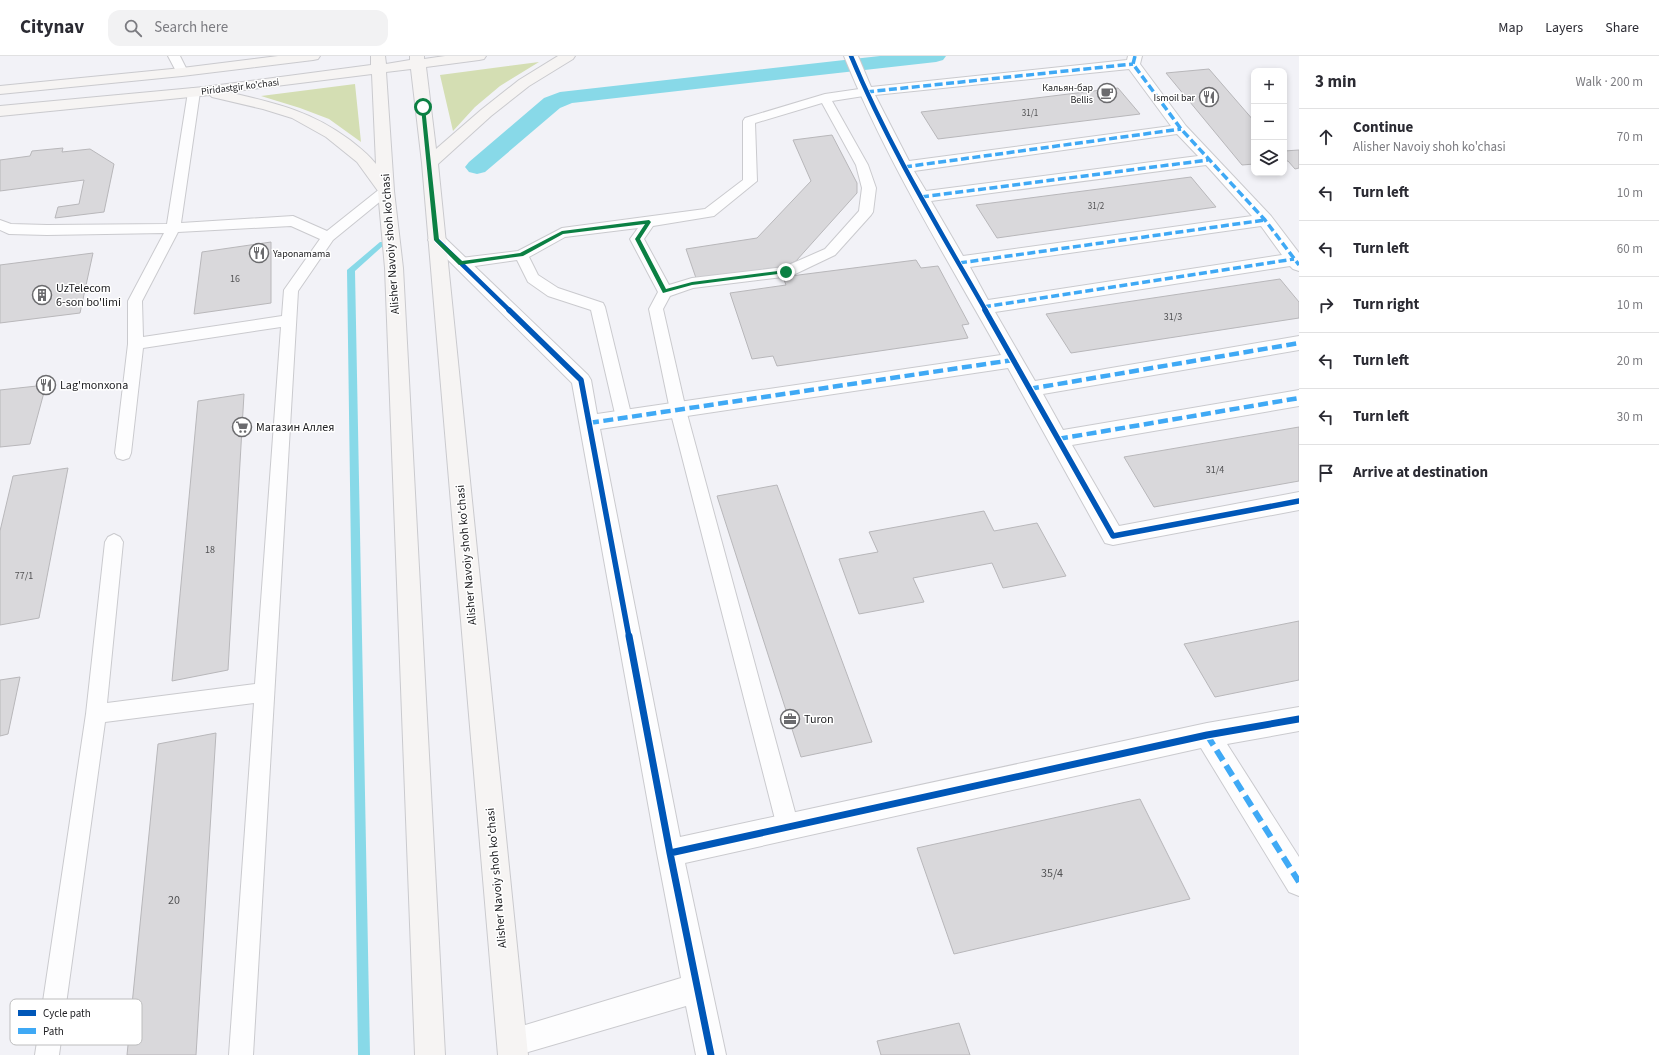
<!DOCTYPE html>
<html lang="en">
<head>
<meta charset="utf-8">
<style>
	:root { --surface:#fff; --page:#f2f2f3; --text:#2b2b33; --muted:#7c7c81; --line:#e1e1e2 }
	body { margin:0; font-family:"Source Sans 3",sans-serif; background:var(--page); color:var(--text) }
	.controls { position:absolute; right:12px; top:12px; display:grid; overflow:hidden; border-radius:8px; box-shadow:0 2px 6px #0003 }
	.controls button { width:36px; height:36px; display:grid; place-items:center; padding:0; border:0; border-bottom:1px solid var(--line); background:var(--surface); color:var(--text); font:20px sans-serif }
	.stop { position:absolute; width:12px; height:12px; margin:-9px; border:3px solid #0b8043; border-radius:50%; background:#fff }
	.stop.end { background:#0b8043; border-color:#fff; box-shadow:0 1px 4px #0008 }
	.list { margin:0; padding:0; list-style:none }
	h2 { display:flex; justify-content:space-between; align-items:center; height:52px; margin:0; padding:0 16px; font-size:17px }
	h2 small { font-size:13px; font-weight:400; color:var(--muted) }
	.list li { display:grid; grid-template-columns:26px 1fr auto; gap:12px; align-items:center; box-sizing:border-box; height:56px; padding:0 16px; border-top:1px solid var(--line) }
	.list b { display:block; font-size:15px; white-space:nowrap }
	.list p { margin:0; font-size:13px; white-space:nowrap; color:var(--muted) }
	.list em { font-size:13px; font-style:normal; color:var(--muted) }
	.icon { flex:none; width:22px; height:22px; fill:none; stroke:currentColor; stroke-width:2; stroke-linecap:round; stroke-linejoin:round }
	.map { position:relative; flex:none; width:1299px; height:999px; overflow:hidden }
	header { display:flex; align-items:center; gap:24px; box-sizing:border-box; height:56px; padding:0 20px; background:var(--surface); border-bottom:1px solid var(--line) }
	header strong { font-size:19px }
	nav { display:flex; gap:22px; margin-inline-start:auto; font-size:14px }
	.search { width:280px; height:36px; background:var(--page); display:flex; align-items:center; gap:10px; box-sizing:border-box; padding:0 14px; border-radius:12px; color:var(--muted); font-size:15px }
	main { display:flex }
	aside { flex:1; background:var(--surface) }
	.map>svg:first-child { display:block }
	.green { fill:#d4deb3 }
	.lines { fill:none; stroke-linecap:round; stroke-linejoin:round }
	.stream { fill:#88d9e8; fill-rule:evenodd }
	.canal { fill:#88d9e8; fill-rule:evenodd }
	.building { fill:#d9d8db; stroke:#b8b7ba }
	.service-casing { stroke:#cacace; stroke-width:2 }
	.minor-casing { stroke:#cacace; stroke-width:2 }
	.secondary-casing { stroke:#cacace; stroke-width:2 }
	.service { fill:#fdfdfe; fill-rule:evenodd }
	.minor { fill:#fdfdfe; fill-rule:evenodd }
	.secondary { fill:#f6f4f3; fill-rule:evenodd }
	.quiet-far2 { stroke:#3fa9f5; stroke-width:3.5; stroke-dasharray:8 3.5; stroke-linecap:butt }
	.quiet-far1 { stroke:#3fa9f5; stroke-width:4.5; stroke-dasharray:10 4.5; stroke-linecap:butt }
	.quiet { stroke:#3fa9f5; stroke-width:6; stroke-dasharray:12 6; stroke-linecap:butt }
	.cycleway-far2-casing { stroke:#fff; stroke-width:6 }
	.cycleway-far1-casing { stroke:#fff; stroke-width:8 }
	.cycleway-casing { stroke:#fff; stroke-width:10 }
	.cycleway-far2 { stroke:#0057b8; stroke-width:4.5 }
	.cycleway-far1 { stroke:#0057b8; stroke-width:5.5 }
	.cycleway { stroke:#0057b8; stroke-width:7 }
	.route { fill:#0b8043 }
	.labels { text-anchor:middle; stroke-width:3; stroke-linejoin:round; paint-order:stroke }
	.far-number-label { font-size:9px; fill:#525254 }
	.far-street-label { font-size:10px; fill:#222225; stroke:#fff }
	.far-poi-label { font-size:10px; fill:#222225; stroke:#fff; text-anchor:end }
	.number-label { font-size:10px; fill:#525254 }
	.street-label { font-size:12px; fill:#222225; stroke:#fff }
	.poi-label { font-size:12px; fill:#222225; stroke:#fff; text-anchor:start }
	.near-number-label { font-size:12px; fill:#525254 }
	.key { fill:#fff; stroke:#bdbdbe; stroke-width:1 }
	.key-label { font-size:11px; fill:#222225 }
</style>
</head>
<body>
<header>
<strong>Citynav</strong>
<div class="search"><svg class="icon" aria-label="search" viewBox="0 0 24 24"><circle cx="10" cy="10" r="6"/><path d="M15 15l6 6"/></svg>Search here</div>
<nav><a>Map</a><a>Layers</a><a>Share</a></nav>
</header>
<main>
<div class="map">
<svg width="1299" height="999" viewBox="0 0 1299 999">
	<rect width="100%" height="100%" fill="#f2f2f7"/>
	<!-- green -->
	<path class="green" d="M539 6 500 30 475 51 453 75 440 19Z
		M355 28 361 86 329 63 300 52 261 40Z"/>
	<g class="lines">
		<!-- stream -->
		<path class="stream" d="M380 186H384L385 188 355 215 370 999H358L347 214Z"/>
		<!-- canal -->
		<path class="canal" d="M880 0H946L943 4 936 6 572 47 560 52 485 116 477 118 469 116 465 111 469 106 544 42 560 36Z"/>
	</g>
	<!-- building -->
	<path class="building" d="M1209 13 1254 65V108L1242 109 1166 17Z
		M1118 32 1140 58 938 83 921 56Z
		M832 79 857 127V137L796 205 780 213 697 225 686 193 757 182 811 125 793 84Z
		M63 92 62 96 90 93 114 108 104 156 55 162 58 151 79 148 84 124 0 135V104L30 100 32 95Z
		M1299 94V112L1295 113 1288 105H1284V95Z
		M1191 121 1216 151 997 182 976 149Z
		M271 186V247L194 258 202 196Z
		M93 197 80 257 0 267V209Z
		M916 204 921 212 938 210 969 268 962 269 968 282 777 310 773 300 752 303 730 237 786 229 783 221Z
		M1280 223 1299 246V262L1071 297 1046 258Z
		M46 329 30 388 0 391V334Z
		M244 338 228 614 172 625 198 345Z
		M1299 371V425L1154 451 1124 401Z
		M68 412 39 562 0 569V475L13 420Z
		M777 429 872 686 801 701 717 440Z
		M984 455 994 475 1037 467 1066 520 1003 532 992 507 913 522 924 546 859 558 839 503 878 496 869 476Z
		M1299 565V624L1215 641 1184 588Z
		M20 621 8 678 0 680V624Z
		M216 677 196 999H127L158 688Z
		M1140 743 1190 843 954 898 917 792Z
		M959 967 970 999H881L877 985Z"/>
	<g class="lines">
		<defs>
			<path id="service" d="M168 0H180L188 16 186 19H178Z
				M194 32 198 33 200 36 181 167 293 160 327 175 381 132 386 131 391 132 393 135 333 184 298 235 253 999H229L254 647 105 666 59 999H35L86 658 105 486 108 481 114 478 120 481 123 486 107 647 255 628 281 271 143 292 131 397 129 402 123 404 117 402 115 397 128 288V245L164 177 47 179 9 178 0 174V164L11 168 47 169 167 168 188 36 190 33ZM291 170 320 183 284 234 282 260 143 281 142 245 178 176Z
				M866 32 870 33 872 36 870 39 832 45 868 109 876 132 873 156 871 159 835 199 791 220 693 232 670 240 663 253 686 354 799 771 796 779 788 782 780 779 777 771 670 354 649 253 658 236 630 183 638 172 565 181 529 201 538 219 558 232 603 247 605 251 632 362 630 366 624 368 618 366 616 362 591 254 548 240 528 226 517 204 461 212 456 210 454 207 456 204 461 202 518 195 562 172 705 153 743 124V65L745 62 825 38ZM822 47 856 109 862 132 859 155 825 193 784 211 692 222 669 229 644 183 653 170 714 160 757 125 755 67Z"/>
			<path id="minor" d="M844 0H858L871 31 1127 4 1128 0H1142L1140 8 1186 70 1271 160 1299 197V215L1293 213 1290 210 995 256 1035 325 1299 280V294L1043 338 1063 374 1299 334V350L1072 389 1119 470 1299 436V454L1113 489 1105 487 1008 312 600 373 680 781 1207 667 1299 651V675L1227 688 1299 801V840L1289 836 1201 692 685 807 726 999H696L686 950 518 999H508L502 996 497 986 502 976 681 922 657 797 572 327 428 184 431 180 437 178 443 180 588 319 591 324 597 358 1001 299C946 201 886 104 844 0ZM1129 13 1171 70 909 105 875 39ZM1177 78 1198 100 926 135 914 115ZM1206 109 1252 160 963 200 931 145ZM1261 170 1282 199 988 244 970 211Z"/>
			<path id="secondary" d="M278 0H320L318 3 313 4 182 20 0 38V30L182 12Z
				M371 0H385L386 8 410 4V0H424V3L445 0H486L484 3 479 4 426 11 436 93 481 54 519 24 558 0H575L573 3 529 30 491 60 438 108 528 999H498L422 107 411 13 386 16 394 135 403 212 445 999H415L385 212 378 135 357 106 326 81 292 62 263 53 212 41 210 39 0 60V50L204 31 371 9ZM372 18 376 108C369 99 359 91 350 84 310 54 274 47 228 36Z"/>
		</defs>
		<!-- service casing -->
		<use href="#service" class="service-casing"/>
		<!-- minor casing -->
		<use href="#minor" class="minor-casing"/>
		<!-- secondary casing -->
		<use href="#secondary" class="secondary-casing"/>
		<!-- service -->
		<use href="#service" class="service"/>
		<!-- minor -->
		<use href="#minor" class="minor"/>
		<!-- secondary -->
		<use href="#secondary" class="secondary"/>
		<!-- quiet-far2 -->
		<path class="quiet-far2" d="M1135 0 1133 8 1181 73 1265 164 1299 209
			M866 36 1133 8
			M904 111 1181 73
			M921 141 1208 104
			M959 207 1265 164
			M983 251 1294 203"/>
		<!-- quiet-far1 -->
		<path class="quiet-far1" d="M1029 333 1299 287
			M589 367 1013 304
			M1058 383 1299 342"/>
		<!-- quiet -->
		<path class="quiet" d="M1207 679 1299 826"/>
		<defs>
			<path id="cycleway-far2" d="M851 0C888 89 938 171 986 255
				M437 184 510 255"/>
			<path id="cycleway-far1" d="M509 254 581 324 629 581
				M985 254 1113 480 1299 445"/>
			<path id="cycleway" d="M629 580 670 797 711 999
				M670 797 1207 679 1299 663"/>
		</defs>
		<!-- cycleway-far2 casing -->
		<use href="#cycleway-far2" class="cycleway-far2-casing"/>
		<!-- cycleway-far1 casing -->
		<use href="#cycleway-far1" class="cycleway-far1-casing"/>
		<!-- cycleway casing -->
		<use href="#cycleway" class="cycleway-casing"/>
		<!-- cycleway-far2 -->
		<use href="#cycleway-far2" class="cycleway-far2"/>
		<!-- cycleway-far1 -->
		<use href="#cycleway-far1" class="cycleway-far1"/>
		<!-- cycleway -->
		<use href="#cycleway" class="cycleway"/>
	</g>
	<!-- route -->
	<path class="route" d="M423 49 425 51 439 184 462 205 520 197 562 175 649 164 651 166 640 183 666 233 692 226 786 214 789 216 786 217 692 229 663 237 635 183 645 168 563 178 523 200 459 209 434 184 421 51Z"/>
	<!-- icons -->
	<defs>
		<symbol id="cafe-ring" viewBox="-11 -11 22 22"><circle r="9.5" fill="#fff" stroke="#6b6b6e" stroke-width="1.5"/><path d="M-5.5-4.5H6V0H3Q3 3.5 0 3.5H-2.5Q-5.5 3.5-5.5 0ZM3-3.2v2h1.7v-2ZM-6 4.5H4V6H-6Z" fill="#6b6b6e"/></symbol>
		<symbol id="restaurant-ring" viewBox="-11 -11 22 22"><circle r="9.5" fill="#fff" stroke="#6b6b6e" stroke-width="1.5"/><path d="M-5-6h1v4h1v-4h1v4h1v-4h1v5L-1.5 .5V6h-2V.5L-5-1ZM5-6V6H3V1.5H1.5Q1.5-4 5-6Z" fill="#6b6b6e"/></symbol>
		<symbol id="building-ring" viewBox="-11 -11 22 22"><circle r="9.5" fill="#fff" stroke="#6b6b6e" stroke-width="1.5"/><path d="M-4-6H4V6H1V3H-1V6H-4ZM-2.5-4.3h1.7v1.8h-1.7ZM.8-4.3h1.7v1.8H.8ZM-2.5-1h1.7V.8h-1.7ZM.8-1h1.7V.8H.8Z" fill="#6b6b6e"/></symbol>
		<symbol id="supermarket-ring" viewBox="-11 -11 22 22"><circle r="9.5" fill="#fff" stroke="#6b6b6e" stroke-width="1.5"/><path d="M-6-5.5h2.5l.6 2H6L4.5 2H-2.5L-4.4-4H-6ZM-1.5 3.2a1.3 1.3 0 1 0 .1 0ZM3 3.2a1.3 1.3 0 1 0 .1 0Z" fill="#6b6b6e"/></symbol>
		<symbol id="office-ring" viewBox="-11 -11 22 22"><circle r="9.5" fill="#fff" stroke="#6b6b6e" stroke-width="1.5"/><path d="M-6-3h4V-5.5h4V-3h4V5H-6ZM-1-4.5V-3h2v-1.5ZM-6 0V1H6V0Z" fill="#6b6b6e"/></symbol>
	</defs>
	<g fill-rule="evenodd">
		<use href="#cafe-ring" x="1096" y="26" width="22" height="22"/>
		<use href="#restaurant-ring" x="1198" y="30" width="22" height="22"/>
		<use href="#restaurant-ring" x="248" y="186" width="22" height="22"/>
		<use href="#building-ring" x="31" y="228" width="22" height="22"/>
		<use href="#restaurant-ring" x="35" y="318" width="22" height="22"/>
		<use href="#supermarket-ring" x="231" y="360" width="22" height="22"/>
		<use href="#office-ring" x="779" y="652" width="22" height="22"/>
	</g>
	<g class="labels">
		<!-- far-number labels -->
		<g class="far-number-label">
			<text x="1030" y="60">31/1</text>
			<text x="1096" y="153">31/2</text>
		</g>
		<!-- far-street labels -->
		<g class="far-street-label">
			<text transform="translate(240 30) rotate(-7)" y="4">Piridastgir ko'chasi</text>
		</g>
		<!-- far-poi labels -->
		<g class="far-poi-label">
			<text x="1093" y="35">Кальян-бар<tspan x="1093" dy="12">Bellis</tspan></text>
			<text x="1195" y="45">Ismoil bar</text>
			<text x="273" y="201" text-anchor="start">Yaponamama</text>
		</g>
		<!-- number labels -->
		<g class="number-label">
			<text x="235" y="226">16</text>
			<text x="1173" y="264">31/3</text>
			<text x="1215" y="417">31/4</text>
			<text x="210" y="497">18</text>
			<text x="24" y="523">77/1</text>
		</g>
		<!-- street labels -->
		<g class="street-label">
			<text transform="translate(390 188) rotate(-94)" y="4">Alisher Navoiy shoh ko'chasi</text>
			<text transform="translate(466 499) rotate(-95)" y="4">Alisher Navoiy shoh ko'chasi</text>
			<text transform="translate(496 822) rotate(-95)" y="4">Alisher Navoiy shoh ko'chasi</text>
		</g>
		<!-- poi labels -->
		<g class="poi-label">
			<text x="56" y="236">UzTelecom<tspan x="56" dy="14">6-son bo'limi</tspan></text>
			<text x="60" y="333">Lag'monxona</text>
			<text x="256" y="375">Магазин Аллея</text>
			<text x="804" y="667">Turon</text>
		</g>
		<!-- near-number labels -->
		<g class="near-number-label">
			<text x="1052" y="821">35/4</text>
			<text x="174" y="848">20</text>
		</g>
	</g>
	<!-- legend -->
	<rect x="10" y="943" width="132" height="46" rx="6" class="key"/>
	<rect x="18" y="954" width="18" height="6" fill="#0057b8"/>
	<rect x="18" y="972" width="18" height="6" fill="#3fa9f5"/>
	<g class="key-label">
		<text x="43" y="961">Cycle path</text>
		<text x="43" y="979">Path</text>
	</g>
</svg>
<div class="controls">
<button>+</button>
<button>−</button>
<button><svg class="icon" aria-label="layers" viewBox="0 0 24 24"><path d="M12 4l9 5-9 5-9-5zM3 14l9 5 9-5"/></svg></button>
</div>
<div class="stop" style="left:423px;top:51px"></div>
<div class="stop end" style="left:786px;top:216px"></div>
</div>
<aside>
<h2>3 min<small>Walk · 200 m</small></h2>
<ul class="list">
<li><svg class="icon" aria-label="ahead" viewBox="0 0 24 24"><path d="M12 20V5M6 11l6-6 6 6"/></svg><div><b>Continue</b><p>Alisher Navoiy shoh ko'chasi</p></div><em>70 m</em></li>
<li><svg class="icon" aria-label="left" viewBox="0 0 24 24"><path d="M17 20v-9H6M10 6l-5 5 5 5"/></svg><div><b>Turn left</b></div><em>10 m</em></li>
<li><svg class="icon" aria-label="left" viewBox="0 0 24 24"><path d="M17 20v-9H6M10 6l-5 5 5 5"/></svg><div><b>Turn left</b></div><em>60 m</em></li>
<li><svg class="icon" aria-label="right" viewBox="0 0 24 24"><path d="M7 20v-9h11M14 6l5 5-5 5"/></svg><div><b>Turn right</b></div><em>10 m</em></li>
<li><svg class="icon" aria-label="left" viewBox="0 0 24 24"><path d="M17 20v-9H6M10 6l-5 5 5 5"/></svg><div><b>Turn left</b></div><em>20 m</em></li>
<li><svg class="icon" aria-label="left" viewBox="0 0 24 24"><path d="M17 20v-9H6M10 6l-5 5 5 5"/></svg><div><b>Turn left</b></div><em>30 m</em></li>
<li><svg class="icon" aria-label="arrive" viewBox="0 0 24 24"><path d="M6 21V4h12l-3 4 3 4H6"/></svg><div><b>Arrive at destination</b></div></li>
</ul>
</aside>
</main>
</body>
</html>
